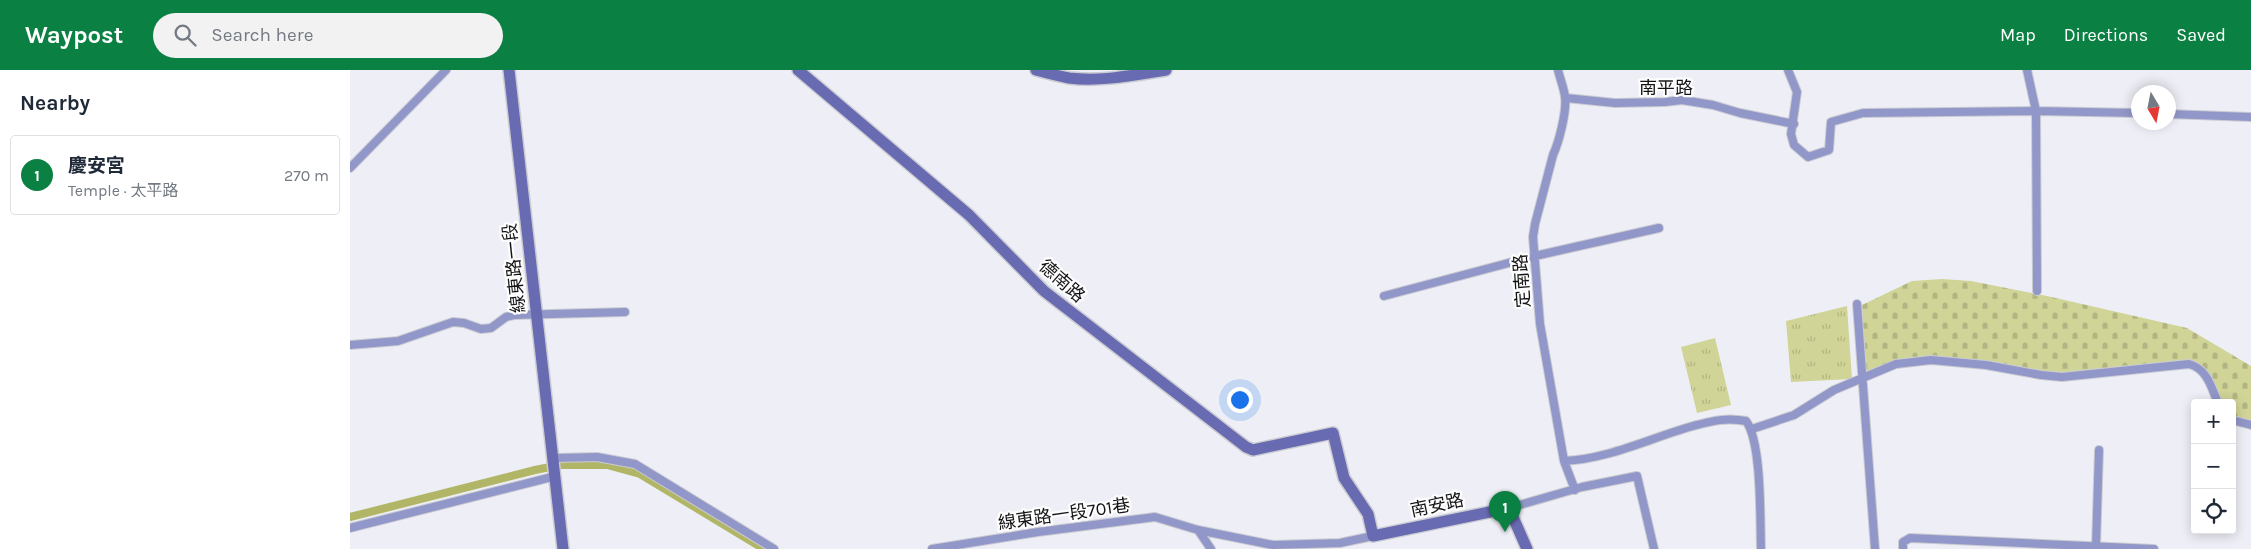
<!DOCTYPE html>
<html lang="en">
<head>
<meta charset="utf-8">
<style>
	:root { --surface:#fff; --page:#f2f2f3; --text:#1f2937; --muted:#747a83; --line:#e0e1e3; --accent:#0b8043 }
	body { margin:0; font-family:Karla,"Noto Sans TC",sans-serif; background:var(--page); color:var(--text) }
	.controls { position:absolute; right:15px; bottom:15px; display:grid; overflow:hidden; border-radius:5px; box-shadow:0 2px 12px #0003 }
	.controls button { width:45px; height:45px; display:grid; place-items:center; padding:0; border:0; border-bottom:1px solid var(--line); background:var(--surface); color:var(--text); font:25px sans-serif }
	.compass { position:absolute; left:1781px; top:15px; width:45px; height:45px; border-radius:50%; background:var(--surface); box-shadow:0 2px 12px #0003; rotate:170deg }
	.you { position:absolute; left:889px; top:329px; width:18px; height:18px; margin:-12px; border:4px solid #fff; border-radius:50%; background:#1a73e8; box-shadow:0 0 0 8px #1a73e833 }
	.badge { display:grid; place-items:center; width:32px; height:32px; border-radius:50%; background:var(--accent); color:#fff; font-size:16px; font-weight:700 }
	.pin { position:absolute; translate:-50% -41px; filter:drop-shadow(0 1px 2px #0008) }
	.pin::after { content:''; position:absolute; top:26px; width:18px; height:15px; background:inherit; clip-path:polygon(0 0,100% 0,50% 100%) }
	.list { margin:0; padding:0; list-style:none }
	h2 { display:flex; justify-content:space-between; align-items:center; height:65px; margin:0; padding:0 20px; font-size:21px }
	h2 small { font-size:16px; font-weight:400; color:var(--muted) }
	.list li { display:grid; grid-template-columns:32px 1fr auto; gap:15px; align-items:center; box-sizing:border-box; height:80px; margin:0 10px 10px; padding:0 10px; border:1px solid var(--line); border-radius:5px }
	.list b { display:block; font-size:19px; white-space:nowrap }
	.list p { margin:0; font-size:16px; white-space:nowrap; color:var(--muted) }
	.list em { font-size:16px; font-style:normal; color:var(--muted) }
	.icon { flex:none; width:28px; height:28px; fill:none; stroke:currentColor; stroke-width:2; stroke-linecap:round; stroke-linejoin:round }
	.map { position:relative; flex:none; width:1901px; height:479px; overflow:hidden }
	header { display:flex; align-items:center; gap:30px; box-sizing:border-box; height:70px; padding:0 25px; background:var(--accent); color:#fff }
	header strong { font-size:24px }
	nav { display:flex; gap:28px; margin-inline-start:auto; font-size:18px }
	.search { width:350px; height:45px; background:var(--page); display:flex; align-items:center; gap:12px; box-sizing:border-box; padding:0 18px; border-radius:28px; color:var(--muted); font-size:19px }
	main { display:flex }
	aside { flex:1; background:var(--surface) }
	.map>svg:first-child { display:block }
	.grass { fill:url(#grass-tufts) }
	.cemetery { fill:url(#cemetery-stones) }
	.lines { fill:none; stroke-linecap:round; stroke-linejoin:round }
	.canal { stroke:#b1b666; stroke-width:8 }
	.street-casing { stroke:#cbccd2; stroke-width:10 }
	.secondary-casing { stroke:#cbccd2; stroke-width:14 }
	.street { stroke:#9297c9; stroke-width:8 }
	.secondary { stroke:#686ab2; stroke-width:11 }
	.labels { text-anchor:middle; stroke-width:4.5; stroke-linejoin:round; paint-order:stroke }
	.street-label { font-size:18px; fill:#141416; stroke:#fdfdfe }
</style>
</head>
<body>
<header>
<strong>Waypost</strong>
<div class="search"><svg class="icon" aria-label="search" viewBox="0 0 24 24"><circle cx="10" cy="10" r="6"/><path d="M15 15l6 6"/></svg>Search here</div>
<nav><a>Map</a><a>Directions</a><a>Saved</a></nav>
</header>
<main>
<aside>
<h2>Nearby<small></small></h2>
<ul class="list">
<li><span class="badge">1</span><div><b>慶安宮</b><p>Temple · 太平路</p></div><em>270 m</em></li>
</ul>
</aside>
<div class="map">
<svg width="1901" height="479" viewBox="0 0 1901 479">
	<defs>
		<pattern id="grass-tufts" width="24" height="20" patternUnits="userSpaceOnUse" patternTransform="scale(1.25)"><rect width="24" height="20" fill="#d0d496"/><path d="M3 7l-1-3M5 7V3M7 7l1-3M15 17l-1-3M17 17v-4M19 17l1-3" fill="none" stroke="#b2b581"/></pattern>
		<pattern id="cemetery-stones" width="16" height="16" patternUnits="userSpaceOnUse" patternTransform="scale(1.25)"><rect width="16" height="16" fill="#d0d496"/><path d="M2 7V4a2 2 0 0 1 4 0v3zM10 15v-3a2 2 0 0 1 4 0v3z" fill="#b2b581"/></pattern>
	</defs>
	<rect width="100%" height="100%" fill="#eeeff6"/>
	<!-- grass -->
	<path class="grass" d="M1497 236 1502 309 1441 312 1436 251Z
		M1365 268 1381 335 1347 343 1331 277Z"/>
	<!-- cemetery -->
	<path class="cemetery" d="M1592 209 1621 211 1697 226 1837 258 1901 296V356L1882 353V333H1865L1859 310 1845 294 1727 310 1688 307 1628 296 1557 293 1514 307 1512 235 1562 211Z"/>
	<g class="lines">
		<!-- canal -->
		<path class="canal" d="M0 447 185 400 210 395H257L290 404 414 479"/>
		<defs>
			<path id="street" d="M1208 0C1210 9 1214 18 1215 27 1217 41 1209 72 1203 85L1185 154 1183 167 1190 254 1214 391 1225 420
				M1438 0 1447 22 1441 64 1444 75 1458 87 1479 80 1481 52 1513 43 1686 41 1788 43
				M1677 0 1686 41 1687 221
				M1216 28 1265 33 1315 32 1332 30 1363 35 1390 43 1444 54
				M1818 44 1901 47
				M0 98 96 0
				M1034 226 1185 186 1309 158
				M1507 234 1525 479
				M0 275 48 271 103 252 114 253 131 259 141 258 156 247 164 245 275 242
				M1882 350 1901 355
				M1402 359 1444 345 1484 320 1546 294 1581 290 1636 295 1691 305 1712 307 1839 294C1857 299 1861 316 1868 333
				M204 388 247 387 285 394 424 479
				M1214 391C1259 389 1300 368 1343 356 1362 351 1377 347 1396 351 1412 372 1410 450 1411 479
				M1159 438 1232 417 1287 406 1304 479
				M0 458 206 406
				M848 460 861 479
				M1746 476 1749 380
				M582 479 688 462 805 447 848 460 923 475 990 473 1023 466
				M1553 479V472L1560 468 1804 479"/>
			<path id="secondary" d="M159 0 213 479
				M448 0 619 145 694 221 896 377 903 380 983 363 994 408 1018 444 1023 466 1159 438 1177 479
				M686 0C697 3 708 6 719 8 751 12 784 5 816 0"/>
		</defs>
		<!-- street casing -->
		<use href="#street" class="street-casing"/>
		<!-- secondary casing -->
		<use href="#secondary" class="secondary-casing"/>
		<!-- street -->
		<use href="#street" class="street"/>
		<!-- secondary -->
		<use href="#secondary" class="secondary"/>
	</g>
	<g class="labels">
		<!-- street labels -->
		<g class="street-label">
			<text x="1316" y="24">南平路</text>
			<text transform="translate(164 198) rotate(-96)" y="6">線東路一段</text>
			<text transform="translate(712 211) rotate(41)" y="6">德南路</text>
			<text transform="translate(1172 211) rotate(-94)" y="6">定南路</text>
			<text transform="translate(1087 435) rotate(-12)" y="6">南安路</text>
			<text transform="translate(714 444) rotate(-8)" y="6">線東路一段701巷</text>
		</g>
	</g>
</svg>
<div class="controls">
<button>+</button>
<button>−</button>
<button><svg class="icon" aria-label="locate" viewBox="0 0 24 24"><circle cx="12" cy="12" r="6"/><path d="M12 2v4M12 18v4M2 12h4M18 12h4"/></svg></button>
</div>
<svg class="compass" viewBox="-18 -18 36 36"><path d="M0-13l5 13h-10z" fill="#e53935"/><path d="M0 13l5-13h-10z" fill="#747a83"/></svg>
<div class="you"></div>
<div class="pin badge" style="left:1155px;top:462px">1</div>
</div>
</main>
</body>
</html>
